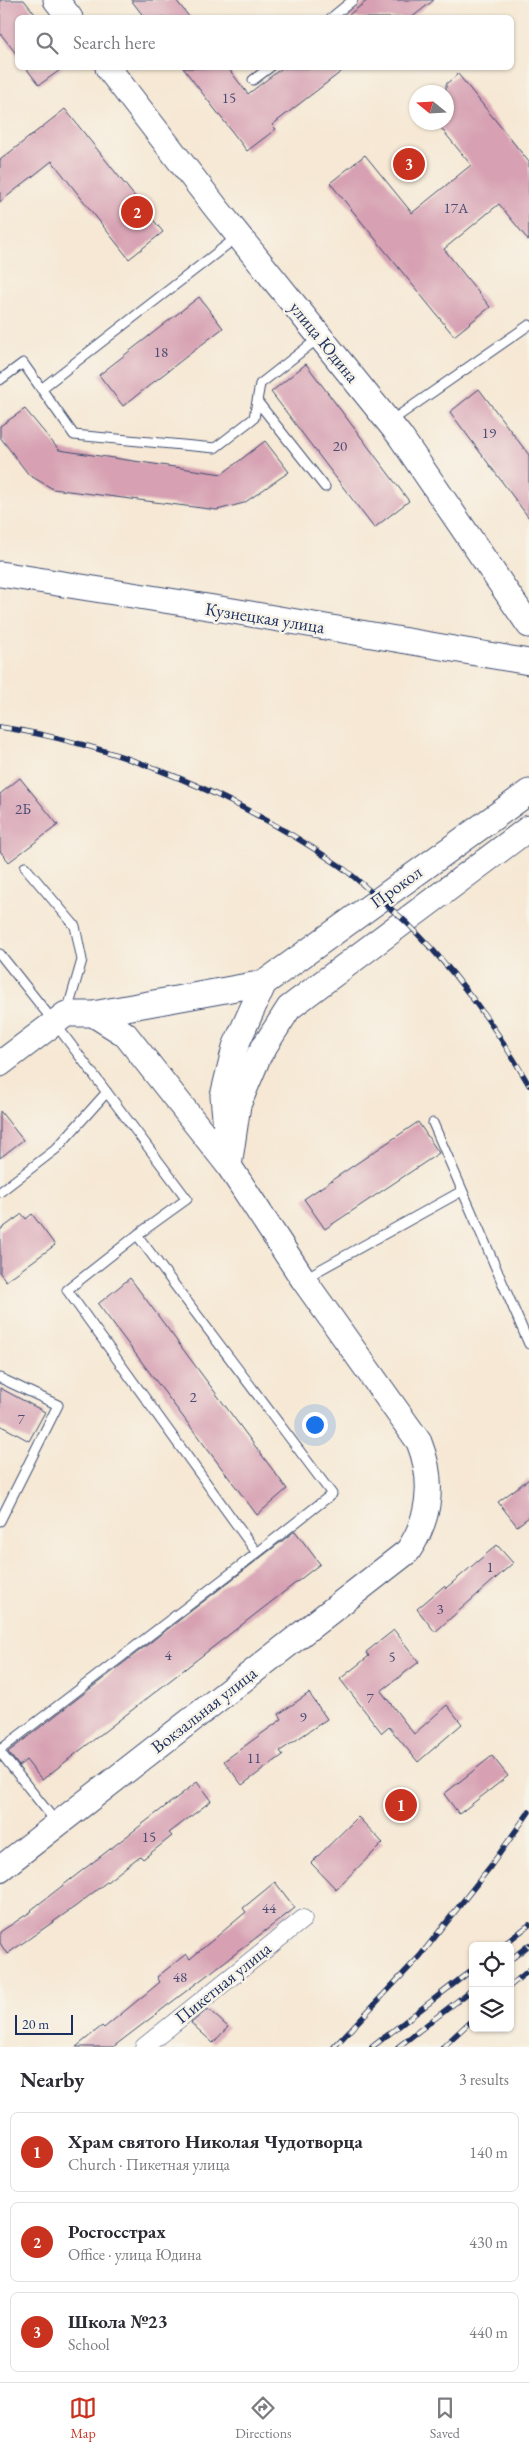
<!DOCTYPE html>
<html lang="en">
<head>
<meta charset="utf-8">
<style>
	:root { --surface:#fff; --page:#f2f2f3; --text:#2b2b33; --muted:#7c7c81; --line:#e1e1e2; --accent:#c8321e }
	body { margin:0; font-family:"EB Garamond",serif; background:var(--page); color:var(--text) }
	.controls { position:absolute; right:15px; bottom:15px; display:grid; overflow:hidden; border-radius:8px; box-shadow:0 1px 4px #0004 }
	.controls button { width:45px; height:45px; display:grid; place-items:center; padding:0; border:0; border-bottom:1px solid var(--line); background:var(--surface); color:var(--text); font:25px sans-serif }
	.compass { position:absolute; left:409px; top:85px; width:45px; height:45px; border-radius:50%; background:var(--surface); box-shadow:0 1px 4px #0004; rotate:288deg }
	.scale { position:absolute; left:15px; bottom:12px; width:58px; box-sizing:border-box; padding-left:5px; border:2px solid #1b2f5e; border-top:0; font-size:14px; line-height:18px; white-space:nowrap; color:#1b2f5e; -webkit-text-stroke:4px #f7f3e8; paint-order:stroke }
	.you { position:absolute; left:314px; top:1424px; width:18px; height:18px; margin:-12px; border:4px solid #fff; border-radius:50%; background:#1a73e8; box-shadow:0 0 0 8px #1a73e833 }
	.badge { display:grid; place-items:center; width:32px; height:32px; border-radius:50%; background:var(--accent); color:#fff; font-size:16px; font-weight:700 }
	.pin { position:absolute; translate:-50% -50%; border:2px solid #fff; box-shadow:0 1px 5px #0006 }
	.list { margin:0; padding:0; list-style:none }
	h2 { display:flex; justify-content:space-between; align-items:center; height:65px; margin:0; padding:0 20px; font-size:21px }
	h2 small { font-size:16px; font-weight:400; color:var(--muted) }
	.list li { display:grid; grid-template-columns:32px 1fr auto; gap:15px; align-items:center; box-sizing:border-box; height:80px; margin:0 10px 10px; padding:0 10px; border:1px solid var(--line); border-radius:8px }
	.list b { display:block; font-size:19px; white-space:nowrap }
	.list p { margin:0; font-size:16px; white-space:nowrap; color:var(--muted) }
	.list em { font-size:16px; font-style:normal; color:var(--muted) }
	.icon { flex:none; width:28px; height:28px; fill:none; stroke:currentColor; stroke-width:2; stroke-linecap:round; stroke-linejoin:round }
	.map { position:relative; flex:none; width:529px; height:2047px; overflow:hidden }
	.search { position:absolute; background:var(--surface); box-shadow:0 1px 4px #0004; left:15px; right:15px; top:15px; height:55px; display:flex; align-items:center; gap:12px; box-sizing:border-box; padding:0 18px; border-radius:8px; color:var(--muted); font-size:19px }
	.sheet { height:335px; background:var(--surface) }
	nav { display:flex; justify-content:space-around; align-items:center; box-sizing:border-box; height:70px; border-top:1px solid var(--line); background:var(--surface); font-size:14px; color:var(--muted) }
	nav a { display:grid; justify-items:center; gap:2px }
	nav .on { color:var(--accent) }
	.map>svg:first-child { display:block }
	.building { fill:#d7a1b3 }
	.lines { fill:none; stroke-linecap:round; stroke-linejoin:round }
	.lane-casing { stroke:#3c4b70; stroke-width:11 }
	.street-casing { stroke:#3c4b70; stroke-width:19 }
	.secondary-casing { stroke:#3c4b70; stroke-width:27 }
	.lane { stroke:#fff; stroke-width:9 }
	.street { stroke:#fff; stroke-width:18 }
	.secondary { stroke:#fff; stroke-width:25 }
	.rail-casing { stroke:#1b2f5e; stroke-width:5.5 }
	.rail { stroke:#f7f3e8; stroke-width:4; stroke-dasharray:11; stroke-linecap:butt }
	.labels { text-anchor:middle; stroke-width:5; stroke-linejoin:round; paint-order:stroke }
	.number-label { font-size:15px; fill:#4a4c73 }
	.street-label { font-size:18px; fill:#1b2f5e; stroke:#f7f3e8 }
</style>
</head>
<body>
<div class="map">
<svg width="529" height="2047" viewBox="0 0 529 2047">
	<rect width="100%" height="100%" fill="#f7f3e8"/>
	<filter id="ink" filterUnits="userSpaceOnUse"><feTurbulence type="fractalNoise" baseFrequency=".02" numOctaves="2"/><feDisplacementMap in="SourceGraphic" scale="10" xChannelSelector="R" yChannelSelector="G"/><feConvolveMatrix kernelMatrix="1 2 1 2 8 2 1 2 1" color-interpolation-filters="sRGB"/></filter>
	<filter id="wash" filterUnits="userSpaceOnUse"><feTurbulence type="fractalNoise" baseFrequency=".0096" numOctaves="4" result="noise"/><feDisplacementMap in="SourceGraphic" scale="20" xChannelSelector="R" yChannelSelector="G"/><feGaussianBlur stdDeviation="1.12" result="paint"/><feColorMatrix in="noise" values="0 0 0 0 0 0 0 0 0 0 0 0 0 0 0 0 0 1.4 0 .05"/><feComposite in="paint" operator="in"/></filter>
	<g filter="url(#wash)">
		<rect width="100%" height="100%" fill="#f6e8d4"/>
		<g id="blocks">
			<!-- building -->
			<path class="building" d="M0 0H24L38 18H18V56L0 33Z
				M131 0H176L190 18H145Z
				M368 0H434L411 18H345Z
				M26 68H63L39 85Z
				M183 68H228L248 94 282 68H346L272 125 276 129 247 151Z
				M458 74 529 162V241L499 204 444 249 490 307 454 336 330 183 365 155 412 213 471 165 436 122H446V84Z
				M65 109 163 232 129 259 52 161 0 202V160Z
				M199 297 223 328 123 406 99 375Z
				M306 364 409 501 374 528 271 392Z
				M479 389 529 455V518L450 412Z
				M25 409 59 450 222 474 265 441 289 472 244 503 217 510 53 489 29 475 0 437V426Z
				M20 778 58 825 9 862 0 851V794Z
				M0 1111 23 1140 0 1158Z
				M418 1122 439 1153 325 1229 304 1199Z
				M22 1214 26 1219 32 1214 55 1245 6 1281 0 1273V1230Z
				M130 1278 287 1489 257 1515 98 1304Z
				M0 1388 45 1412 29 1441 0 1425Z
				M529 1479V1517L517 1526 498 1502Z
				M295 1531 320 1564 42 1780 26 1760 19 1766 8 1752Z
				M497 1545 513 1563 435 1632 417 1609 444 1586 446 1588Z
				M394 1630 419 1662 381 1691 414 1734 447 1705 462 1724 418 1762 389 1727 382 1733 340 1679 369 1656 366 1652Z
				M309 1693 327 1719 280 1751 283 1755 242 1785 224 1761 282 1719 279 1714Z
				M492 1756 508 1776 459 1814 444 1794Z
				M197 1782 211 1801 169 1833 172 1836 143 1859 140 1856 76 1906 7 1954 0 1943V1932L32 1911 31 1910Z
				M358 1817 383 1843 336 1889 311 1863Z
				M275 1882 295 1908 113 2047H76L102 2026 104 2028 160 1982 157 1977 186 1954 190 1959 246 1912 243 1908Z
				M208 2009 228 2027 213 2043 191 2023Z"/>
		</g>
	</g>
	<g filter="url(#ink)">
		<use href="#blocks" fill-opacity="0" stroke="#3c4b70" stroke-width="1"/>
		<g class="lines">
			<defs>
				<path id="lane" d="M331 18 353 0
					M253 80 269 68
					M0 380 23 363 74 435 215 448 254 418 260 384 320 337
					M41 389 237 237
					M257 401 325 487
					M391 421 529 325
					M25 867 75 926 82 960 67 1012
					M0 954 54 1022 187 1199 137 1235 332 1494 257 1553
					M433 1123 529 1344
					M0 1192 56 1149 107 1092
					M305 1278 462 1191
					M0 1378 58 1405 0 1521
					M0 1750 257 1553 67 1290 137 1235
					M0 1752 56 1822"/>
				<path id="street" d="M144 2047 303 1919"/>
				<path id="secondary" d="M56 0 70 18
					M108 68 217 209 400 436 529 625
					M0 574 233 611 529 662
					M0 1064 66 1014H93L264 983 529 792
					M226 1128 223 1096 235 1047 264 983
					M229 1166 238 1105 259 1055 289 1008 529 828
					M0 1869 408 1551C431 1517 434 1480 419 1442L303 1279 229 1166 125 1034 93 1014"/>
			</defs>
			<!-- lane casing -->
			<use href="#lane" class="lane-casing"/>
			<!-- street casing -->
			<use href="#street" class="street-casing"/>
			<!-- secondary casing -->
			<use href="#secondary" class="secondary-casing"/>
			<!-- lane -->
			<use href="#lane" class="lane"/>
			<!-- street -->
			<use href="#street" class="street"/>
			<!-- secondary -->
			<use href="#secondary" class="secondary"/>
			<defs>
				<path id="rail" d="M0 727C118 745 236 795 334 862 350 872 364 886 378 898 389 908 402 917 412 928 458 974 497 1029 529 1085
					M502 1946 529 1925
					M510 1960 529 1945
					M510 1986 529 1970
					M334 2047 420 1956 490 1867 529 1812
					M372 2047 473 1969
					M398 2047 473 1989
					M443 2047 473 2019"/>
			</defs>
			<!-- rail casing -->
			<use href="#rail" class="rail-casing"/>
			<!-- rail -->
			<use href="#rail" class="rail"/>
		</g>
	</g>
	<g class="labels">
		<!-- number labels -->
		<g class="number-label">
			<text x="229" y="103">15</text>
			<text x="456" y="213">17А</text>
			<text x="161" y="357">18</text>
			<text x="489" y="438">19</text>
			<text x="340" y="451">20</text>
			<text x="23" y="814">2Б</text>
			<text x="193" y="1402">2</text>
			<text x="21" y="1424">7</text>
			<text x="490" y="1572">1</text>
			<text x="440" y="1614">3</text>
			<text x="168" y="1660">4</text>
			<text x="392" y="1662">5</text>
			<text x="370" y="1703">7</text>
			<text x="303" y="1722">9</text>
			<text x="254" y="1763">11</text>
			<text x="149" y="1842">15</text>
			<text x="269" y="1913">44</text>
			<text x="180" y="1982">48</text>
		</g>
		<!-- street labels -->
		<g class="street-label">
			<text transform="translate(324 342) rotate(51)" y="6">улица Юдина</text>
			<text transform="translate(265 618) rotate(9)" y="6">Кузнецкая улица</text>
			<text transform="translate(396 887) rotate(-36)" y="6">Прокол</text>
			<text transform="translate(204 1710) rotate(-38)" y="6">Вокзальная улица</text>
			<text transform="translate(223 1983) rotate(-39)" y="6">Пикетная улица</text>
		</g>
	</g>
</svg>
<div class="controls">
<button><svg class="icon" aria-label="locate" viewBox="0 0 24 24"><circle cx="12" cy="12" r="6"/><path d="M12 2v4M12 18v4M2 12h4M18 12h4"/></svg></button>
<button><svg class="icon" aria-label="layers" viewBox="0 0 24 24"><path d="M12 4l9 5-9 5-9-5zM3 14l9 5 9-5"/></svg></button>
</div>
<svg class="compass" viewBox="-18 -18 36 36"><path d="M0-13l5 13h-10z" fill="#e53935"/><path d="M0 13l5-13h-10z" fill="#7c7c81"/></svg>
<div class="scale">20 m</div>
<div class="you"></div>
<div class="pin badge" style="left:401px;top:1805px">1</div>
<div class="pin badge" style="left:137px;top:212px">2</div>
<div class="pin badge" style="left:409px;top:164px">3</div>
<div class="search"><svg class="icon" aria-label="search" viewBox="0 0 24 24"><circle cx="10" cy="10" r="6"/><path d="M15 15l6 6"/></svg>Search here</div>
</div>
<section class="sheet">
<h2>Nearby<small>3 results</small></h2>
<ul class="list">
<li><span class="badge">1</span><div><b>Храм святого Николая Чудотворца</b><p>Church · Пикетная улица</p></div><em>140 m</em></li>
<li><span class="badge">2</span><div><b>Росгосстрах</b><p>Office · улица Юдина</p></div><em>430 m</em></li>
<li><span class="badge">3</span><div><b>Школа №23</b><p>School</p></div><em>440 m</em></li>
</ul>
</section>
<nav>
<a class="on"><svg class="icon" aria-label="map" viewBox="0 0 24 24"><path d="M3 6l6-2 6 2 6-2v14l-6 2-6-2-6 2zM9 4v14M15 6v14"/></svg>Map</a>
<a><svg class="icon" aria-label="directions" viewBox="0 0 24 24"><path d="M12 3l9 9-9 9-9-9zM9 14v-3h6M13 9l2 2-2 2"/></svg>Directions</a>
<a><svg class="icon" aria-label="saved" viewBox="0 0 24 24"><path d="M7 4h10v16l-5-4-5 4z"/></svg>Saved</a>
</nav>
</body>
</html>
